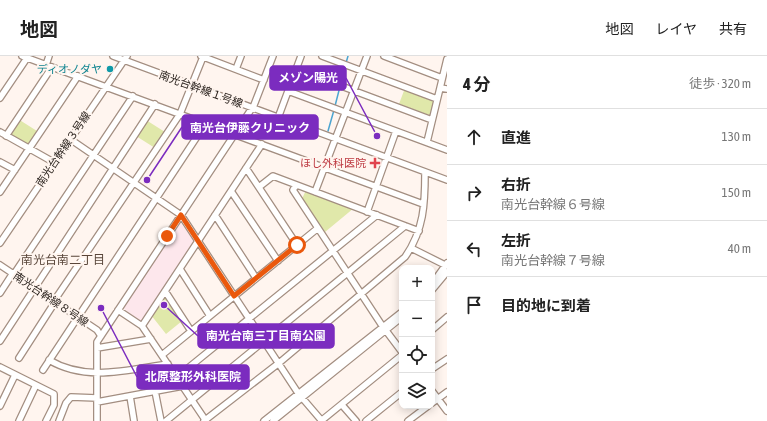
<!DOCTYPE html>
<html lang="ja">
<head>
<meta charset="utf-8">
<style>
	:root { --surface:#fff; --page:#f2f2f2; --text:#222; --muted:#767676; --line:#e0e0e0 }
	body { margin:0; font-family:"Asap Condensed","Noto Sans JP",sans-serif; background:var(--page); color:var(--text) }
	.controls { position:absolute; right:12px; bottom:12px; display:grid; overflow:hidden; border-radius:8px; box-shadow:0 2px 10px #0003 }
	.controls button { width:36px; height:36px; display:grid; place-items:center; padding:0; border:0; border-bottom:1px solid var(--line); background:var(--surface); color:var(--text); font:20px sans-serif }
	.stop { position:absolute; width:12px; height:12px; margin:-9px; border:3px solid #ea580c; border-radius:50%; background:#fff }
	.stop.end { background:#ea580c; border-color:#fff; box-shadow:0 1px 4px #0008 }
	.list { margin:0; padding:0; list-style:none }
	h2 { display:flex; justify-content:space-between; align-items:center; height:52px; margin:0; padding:0 16px; font-size:17px }
	h2 small { font-size:13px; font-weight:400; color:var(--muted) }
	.list li { display:grid; grid-template-columns:26px 1fr auto; gap:12px; align-items:center; box-sizing:border-box; height:56px; padding:0 16px; border-top:1px solid var(--line) }
	.list b { display:block; font-size:15px; white-space:nowrap }
	.list p { margin:0; font-size:13px; white-space:nowrap; color:var(--muted) }
	.list em { font-size:13px; font-style:normal; color:var(--muted) }
	.icon { flex:none; width:22px; height:22px; fill:none; stroke:currentColor; stroke-width:2; stroke-linecap:round; stroke-linejoin:round }
	.map { position:relative; flex:none; width:447px; height:365px; overflow:hidden }
	header { display:flex; align-items:center; gap:24px; box-sizing:border-box; height:56px; padding:0 20px; background:var(--surface); border-bottom:1px solid var(--line) }
	header strong { font-size:19px }
	nav { display:flex; gap:22px; margin-inline-start:auto; font-size:14px }
	main { display:flex }
	aside { flex:1; background:var(--surface) }
	.map>svg:first-child { display:block }
	.commercial { fill:#fde7ec }
	.green { fill:#e0e8aa }
	.lines { fill:none; stroke-linecap:round; stroke-linejoin:round }
	.stream { stroke:#4ca5d1; stroke-width:1.5 }
	.minor-casing { stroke:#a38e81; stroke-width:8 }
	.minor { stroke:#fff; stroke-width:5.5 }
	.route { stroke:#ea580c; stroke-width:5 }
	.culture-dot { fill:#0f9aa8; stroke:#fff5ef; stroke-width:1.5 }
	.health-dot { fill:#e0444e; stroke:#fff5ef; stroke-width:1.5 }
	.labels { text-anchor:middle; stroke-width:4; stroke-linejoin:round; paint-order:stroke }
	.culture-label { font-size:11px; fill:#0d838f; stroke:#fff5ef; text-anchor:end }
	.street-label { font-size:11px; fill:#251d18; stroke:#fff5ef }
	.health-label { font-size:11px; fill:#be3a42; stroke:#fff5ef; text-anchor:end }
	.neighbourhood-label { font-size:12px; fill:#59463a; stroke:#fff5ef }
	.leader { fill:none; stroke:#7b2cbf; stroke-width:1.5 }
	.callout-dot { fill:#7b2cbf; stroke:#fff5ef; stroke-width:1.5 }
	.callout { fill:#7b2cbf; stroke:#7b2cbf; stroke-width:1.5 }
	.callout-label { font-size:12px; text-anchor:middle; font-weight:bold; fill:#fff }
</style>
</head>
<body>
<header>
<strong>地図</strong>
<nav><a>地図</a><a>レイヤ</a><a>共有</a></nav>
</header>
<main>
<div class="map">
<svg width="447" height="365" viewBox="0 0 447 365">
	<rect width="100%" height="100%" fill="#fff5ef"/>
	<!-- commercial -->
	<path class="commercial" d="M179 165 195 186 143 265 141 266 122 251Z"/>
	<!-- green -->
	<path class="green" d="M405 32 432 43 435 45 432 58 429 59 399 48Z
		M18 63 37 75 30 87H26L10 79Z
		M146 64 165 76 155 92 136 80Z
		M306 134 354 152 325 176 302 143Z
		M164 239 182 265 166 278 151 259Z"/>
	<g class="lines">
		<!-- stream -->
		<path class="stream" d="M346 7 348 0
			M335 50 345 11
			M328 75 334 54"/>
		<defs>
			<path id="minor" d="M22 0 423 148
				M113 0 447 124
				M201 0 264 24
				M322 0 437 43
				M384 0 442 22
				M46 9 49 0
				M236 13 241 0
				M296 13 432 64
				M440 32 447 33
				M288 35 447 94
				M0 42 27 2
				M278 62 301 0
				M0 76 55 107
				M6 80 52 11
				M70 83 181 159 298 337 322 365
				M427 86 447 3
				M0 106 15 114
				M246 112 297 189
				M296 129 293 134 381 268 402 296
				M259 131 273 120 419 175
				M231 135 278 205
				M0 136 78 20
				M315 136 367 0
				M367 156 396 75
				M215 159 256 222
				M0 187 127 0
				M411 192 447 210
				M0 209 97 274 101 280
				M180 213 210 260
				M14 218 133 40
				M432 228 447 207
				M432 234 447 216
				M165 235 191 275
				M0 237 13 217
				M54 245 180 58 203 1
				M118 254 142 270 206 365
				M142 270 262 88
				M432 274 447 261
				M0 285 155 48
				M97 292 151 283
				M162 299 318 172
				M19 302 55 246
				M49 304C86 326 127 314 168 308
				M0 311 54 338V349L46 365
				M432 313 447 303
				M43 314 206 67
				M177 321 377 159
				M155 335 161 365
				M432 335 447 355
				M130 340 134 365
				M97 346 183 330
				M432 347 447 336
				M342 349 356 365
				M0 350 15 319
				M19 365 36 329
				M59 365 66 347 71 341 97 342
				M97 365V286L254 49 273 0
				M166 365 405 170
				M204 365 279 307 405 201C424 174 425 148 425 116
				M264 365 402 256
				M273 365 402 261
				M321 365 402 299
				M366 365 402 336
				M408 365 428 350"/>
		</defs>
		<!-- minor casing -->
		<use href="#minor" class="minor-casing"/>
		<!-- minor -->
		<use href="#minor" class="minor"/>
	</g>
	<g class="lines">
		<!-- route -->
		<path class="route" d="M167 180 181 159 234 240 297 189"/>
	</g>
	<!-- markers -->
	<circle class="culture-dot" cx="110" cy="13" r="4"/>
	<path class="health-dot" d="M373 101h4v4h4v4h-4v4h-4v-4h-4v-4h4z"/>
	<g class="labels">
		<!-- culture labels -->
		<g class="culture-label">
			<text x="102" y="17">ディオノダヤ</text>
		</g>
		<!-- street labels -->
		<g class="street-label">
			<text transform="translate(201 33) rotate(20)" y="4">南光台幹線１号線</text>
			<text transform="translate(63 93) rotate(-56)" y="4">南光台幹線３号線</text>
			<text transform="translate(51 243) rotate(34)" y="4">南光台幹線８号線</text>
		</g>
		<!-- health labels -->
		<g class="health-label">
			<text x="366" y="111">ほし外科医院</text>
		</g>
		<!-- neighbourhood labels -->
		<g class="neighbourhood-label">
			<text x="63" y="208">南光台南二丁目</text>
		</g>
	</g>
	<!-- callouts -->
	<path class="leader" d="M377 80L346 22M147 124L182 71M164 249L198 280M101 252L137 321"/>
	<g class="callout-dot">
		<circle cx="377" cy="80" r="4"/>
		<circle cx="147" cy="124" r="4"/>
		<circle cx="164" cy="249" r="4"/>
		<circle cx="101" cy="252" r="4"/>
	</g>
	<g class="callout">
		<rect x="270" y="10" width="76" height="24" rx="4"/>
		<rect x="182" y="59" width="136" height="24" rx="4"/>
		<rect x="198" y="268" width="136" height="24" rx="4"/>
		<rect x="137" y="309" width="112" height="24" rx="4"/>
	</g>
	<g class="callout-label">
		<text x="308" y="26">メゾン陽光</text>
		<text x="250" y="76">南光台伊藤クリニック</text>
		<text x="266" y="284">南光台南三丁目南公園</text>
		<text x="193" y="325">北原整形外科医院</text>
	</g>
</svg>
<div class="controls">
<button>+</button>
<button>−</button>
<button><svg class="icon" aria-label="locate" viewBox="0 0 24 24"><circle cx="12" cy="12" r="6"/><path d="M12 2v4M12 18v4M2 12h4M18 12h4"/></svg></button>
<button><svg class="icon" aria-label="layers" viewBox="0 0 24 24"><path d="M12 4l9 5-9 5-9-5zM3 14l9 5 9-5"/></svg></button>
</div>
<div class="stop" style="left:297px;top:189px"></div>
<div class="stop end" style="left:167px;top:180px"></div>
</div>
<aside>
<h2>4 分<small>徒歩 · 320 m</small></h2>
<ul class="list">
<li><svg class="icon" aria-label="ahead" viewBox="0 0 24 24"><path d="M12 20V5M6 11l6-6 6 6"/></svg><div><b>直進</b></div><em>130 m</em></li>
<li><svg class="icon" aria-label="right" viewBox="0 0 24 24"><path d="M7 20v-9h11M14 6l5 5-5 5"/></svg><div><b>右折</b><p>南光台幹線６号線</p></div><em>150 m</em></li>
<li><svg class="icon" aria-label="left" viewBox="0 0 24 24"><path d="M17 20v-9H6M10 6l-5 5 5 5"/></svg><div><b>左折</b><p>南光台幹線７号線</p></div><em>40 m</em></li>
<li><svg class="icon" aria-label="arrive" viewBox="0 0 24 24"><path d="M6 21V4h12l-3 4 3 4H6"/></svg><div><b>目的地に到着</b></div></li>
</ul>
</aside>
</main>
</body>
</html>
